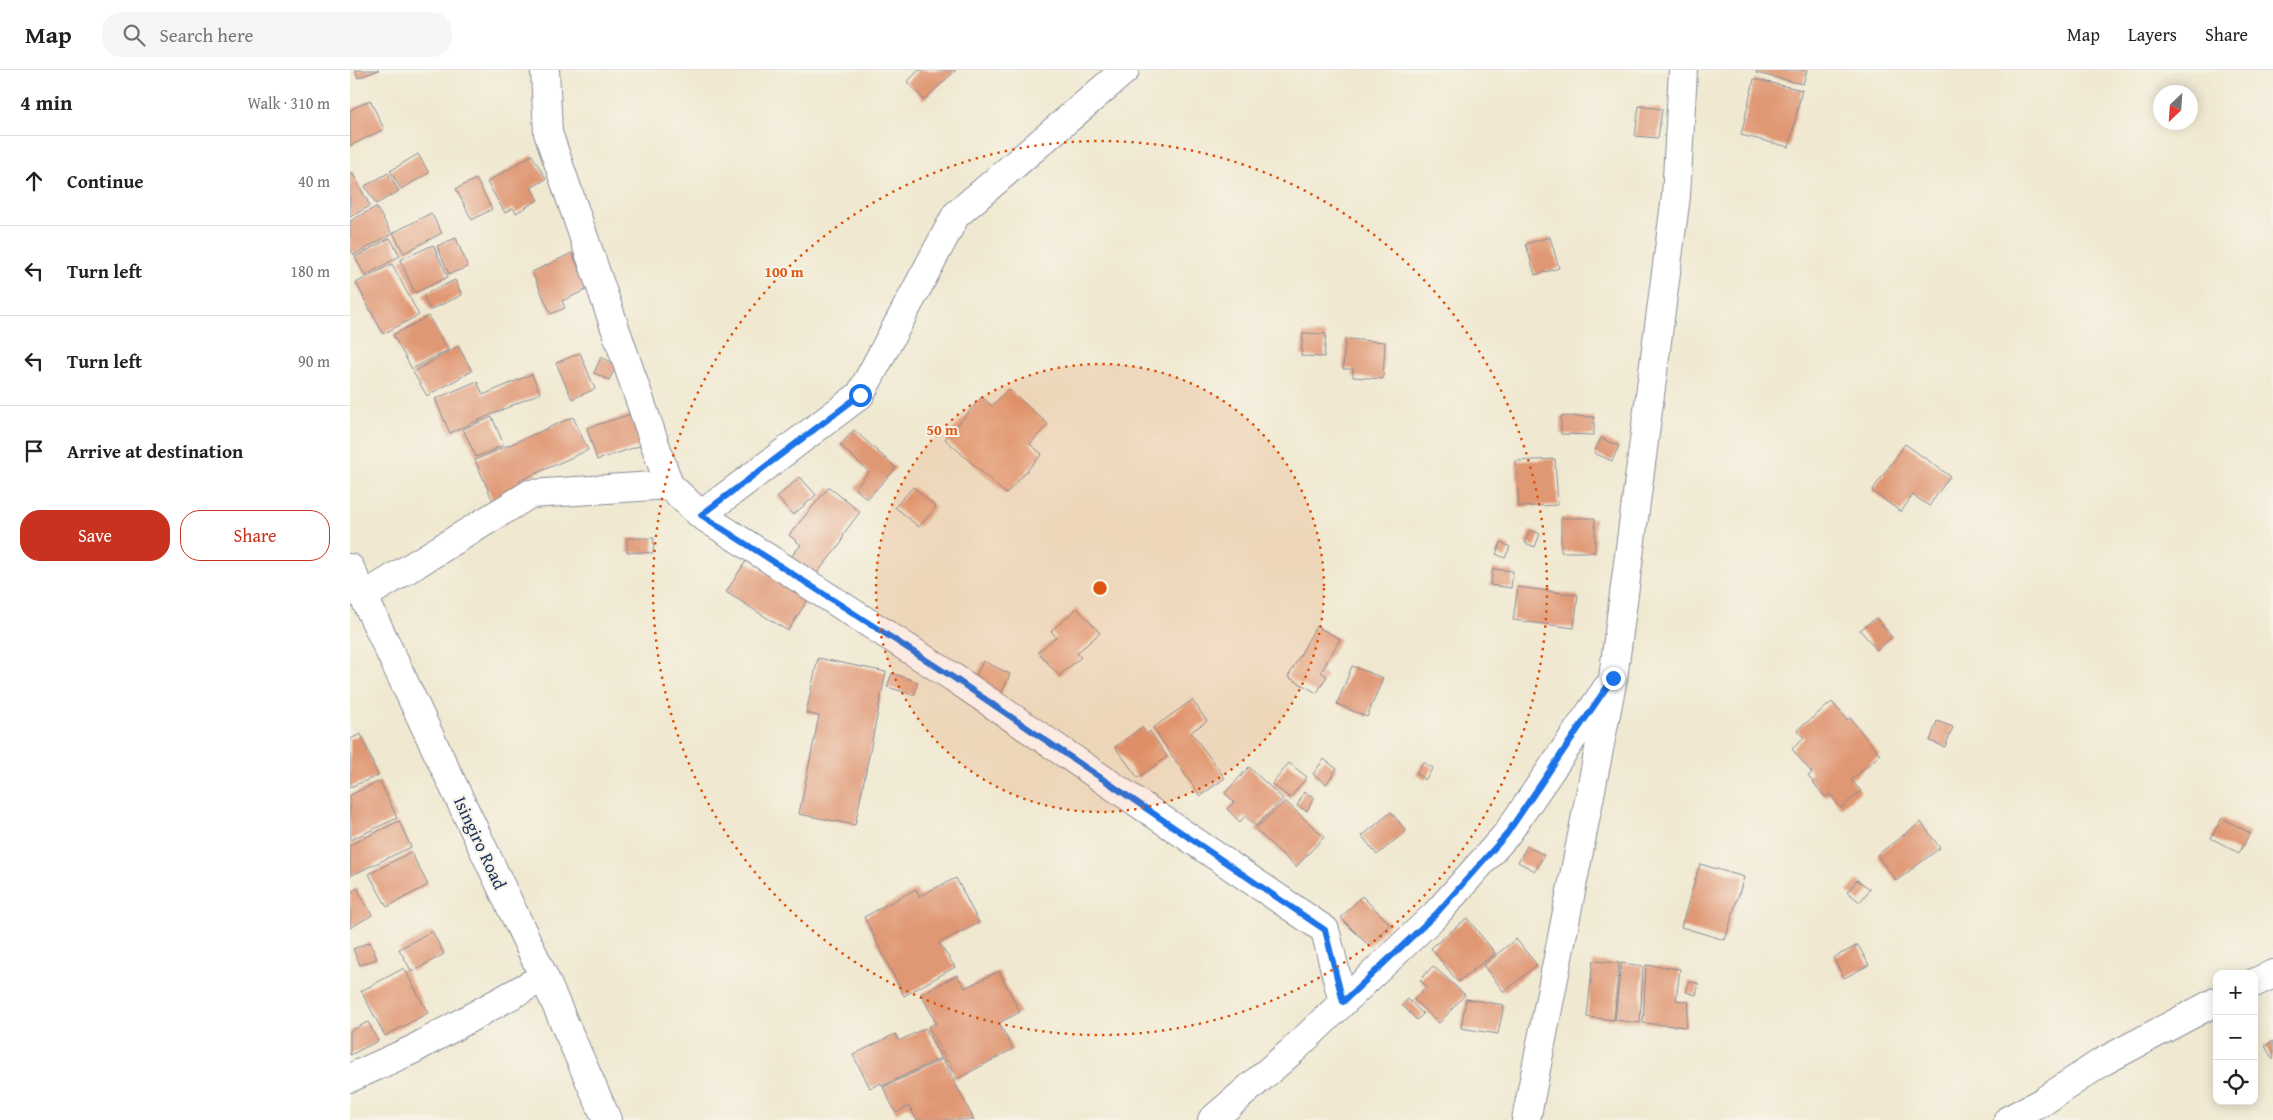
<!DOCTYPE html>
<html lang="en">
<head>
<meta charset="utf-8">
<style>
	:root { --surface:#fff; --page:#f6f6f6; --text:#202124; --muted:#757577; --line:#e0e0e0; --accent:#c8321e }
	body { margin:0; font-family:"Gentium Book Plus",serif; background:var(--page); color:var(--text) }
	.controls { position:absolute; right:15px; bottom:15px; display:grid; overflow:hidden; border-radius:10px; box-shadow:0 2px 12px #0003 }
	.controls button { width:45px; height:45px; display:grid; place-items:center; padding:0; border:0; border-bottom:1px solid var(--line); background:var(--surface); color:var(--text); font:25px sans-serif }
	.compass { position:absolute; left:1803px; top:15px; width:45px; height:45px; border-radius:50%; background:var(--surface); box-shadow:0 2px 12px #0003; rotate:205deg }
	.stop { position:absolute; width:15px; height:15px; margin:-11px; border:4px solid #1a73e8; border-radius:50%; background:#fff }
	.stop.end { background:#1a73e8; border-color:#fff; box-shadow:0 1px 5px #0008 }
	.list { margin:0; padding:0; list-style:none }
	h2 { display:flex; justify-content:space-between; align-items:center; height:65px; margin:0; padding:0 20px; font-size:21px }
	h2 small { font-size:16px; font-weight:400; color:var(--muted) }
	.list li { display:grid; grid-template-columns:32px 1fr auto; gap:15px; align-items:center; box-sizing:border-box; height:90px; padding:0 20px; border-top:1px solid var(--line) }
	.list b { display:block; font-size:19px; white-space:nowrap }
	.list em { font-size:16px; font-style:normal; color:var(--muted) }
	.actions { display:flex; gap:10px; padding:15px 20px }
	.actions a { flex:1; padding:11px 0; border:1px solid var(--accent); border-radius:20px; text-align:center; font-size:18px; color:var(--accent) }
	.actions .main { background:var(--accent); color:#fff }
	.icon { flex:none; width:28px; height:28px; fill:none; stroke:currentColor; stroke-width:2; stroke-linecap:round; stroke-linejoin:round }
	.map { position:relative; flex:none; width:1923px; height:1050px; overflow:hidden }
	header { display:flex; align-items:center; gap:30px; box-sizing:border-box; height:70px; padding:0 25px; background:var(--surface); border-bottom:1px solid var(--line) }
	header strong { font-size:24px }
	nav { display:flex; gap:28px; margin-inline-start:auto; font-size:18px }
	.search { width:350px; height:45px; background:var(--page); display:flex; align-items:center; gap:12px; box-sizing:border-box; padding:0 18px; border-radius:20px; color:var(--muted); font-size:19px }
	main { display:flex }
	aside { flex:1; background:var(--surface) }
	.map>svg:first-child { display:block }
	.building { fill:#e09773 }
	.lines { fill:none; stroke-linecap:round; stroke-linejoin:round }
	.street-casing { stroke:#868c97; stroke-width:30 }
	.primary-casing { stroke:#868c97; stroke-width:30 }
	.street { stroke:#fff; stroke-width:28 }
	.primary { stroke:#fff; stroke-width:28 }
	.route { stroke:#1a73e8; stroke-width:6 }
	.ring { fill:none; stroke:#de5710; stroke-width:2.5; stroke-dasharray:2.5 5 }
	.labels { text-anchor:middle; stroke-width:4; stroke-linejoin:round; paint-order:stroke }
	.street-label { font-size:18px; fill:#1b2f5e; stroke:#f7f3e8 }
	.centre { fill:#de5710; stroke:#f7f3e8; stroke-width:2.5 }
	.ring-label { font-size:15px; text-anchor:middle; font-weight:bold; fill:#de5710; stroke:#f7f3e8; stroke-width:4; stroke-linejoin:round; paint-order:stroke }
</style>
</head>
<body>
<header>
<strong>Map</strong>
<div class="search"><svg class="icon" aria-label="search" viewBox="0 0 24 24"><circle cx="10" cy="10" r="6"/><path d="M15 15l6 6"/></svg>Search here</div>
<nav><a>Map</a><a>Layers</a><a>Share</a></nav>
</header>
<main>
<aside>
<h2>4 min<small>Walk · 310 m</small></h2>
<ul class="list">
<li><svg class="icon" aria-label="ahead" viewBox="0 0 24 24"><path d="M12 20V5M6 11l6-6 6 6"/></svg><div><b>Continue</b></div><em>40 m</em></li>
<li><svg class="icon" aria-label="left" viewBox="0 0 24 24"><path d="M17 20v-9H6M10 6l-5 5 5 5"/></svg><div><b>Turn left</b></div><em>180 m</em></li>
<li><svg class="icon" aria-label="left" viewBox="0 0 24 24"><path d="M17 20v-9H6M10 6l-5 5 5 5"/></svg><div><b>Turn left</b></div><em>90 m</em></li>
<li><svg class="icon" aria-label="arrive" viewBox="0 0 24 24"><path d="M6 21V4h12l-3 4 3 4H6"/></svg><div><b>Arrive at destination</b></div></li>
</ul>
<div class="actions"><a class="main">Save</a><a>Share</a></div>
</aside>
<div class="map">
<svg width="1923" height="1050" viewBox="0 0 1923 1050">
	<rect width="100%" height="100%" fill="#f7f3e8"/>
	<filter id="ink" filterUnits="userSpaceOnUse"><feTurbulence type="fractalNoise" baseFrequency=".02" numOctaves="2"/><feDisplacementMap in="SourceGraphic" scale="10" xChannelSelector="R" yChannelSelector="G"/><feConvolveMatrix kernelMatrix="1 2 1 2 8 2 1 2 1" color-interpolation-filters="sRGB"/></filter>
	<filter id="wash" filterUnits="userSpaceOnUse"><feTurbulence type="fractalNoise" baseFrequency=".0096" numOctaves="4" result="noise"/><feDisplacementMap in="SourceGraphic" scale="20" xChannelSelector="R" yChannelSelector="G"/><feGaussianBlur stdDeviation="1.12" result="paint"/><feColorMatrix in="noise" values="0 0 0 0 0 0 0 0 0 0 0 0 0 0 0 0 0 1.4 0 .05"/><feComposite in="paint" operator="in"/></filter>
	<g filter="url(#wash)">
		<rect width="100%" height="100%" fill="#f0e8d0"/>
		<g id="blocks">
			<!-- building -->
			<path class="building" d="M5 0H29L8 8Z
				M569 0H606L574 30 557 12Z
				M1407 0H1457L1453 14 1406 3Z
				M1404 9 1452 20 1439 77 1391 65Z
				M20 30 34 59 0 76V40Z
				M1289 36 1312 39 1308 68 1285 66Z
				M68 84 79 103 51 119 40 101Z
				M182 85 196 109 181 118 188 130 166 143 163 138 155 143 137 112Z
				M2 102 20 136 0 147V103Z
				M38 103 49 121 26 134 15 116Z
				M126 109 142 139 122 150 106 119Z
				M26 137 42 164 4 185 0 178V151Z
				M81 143 92 163 54 183 43 163Z
				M1200 167 1209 198 1185 205 1176 174Z
				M40 168 50 186 15 206 5 187Z
				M106 168 118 197 99 204 87 176Z
				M83 175 98 207 65 223 50 190Z
				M222 183 238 219 212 231 215 238 201 244 182 202Z
				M42 194 69 245 33 264 6 213Z
				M105 210 112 225 80 240 73 225Z
				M78 246 98 280 62 299 43 265Z
				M953 263 976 264 974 287 951 286Z
				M995 269 1035 272 1033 309 1003 307V299H993Z
				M108 276 122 301 77 326 63 302Z
				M230 283 245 319 222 329 206 293Z
				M251 287 267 295 259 310 244 303Z
				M182 304 190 323 100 363 85 329 127 311 133 325Z
				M658 319 698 354 680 374 692 384 656 424 595 369 632 327 642 336Z
				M281 344 292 375 247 390 237 358Z
				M1211 346 1244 347V365L1211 364Z
				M142 347 154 375 126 387 113 359Z
				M223 347 238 380 169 411 175 425 146 438 125 390Z
				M504 360 546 398 517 429 505 418 519 402 490 375Z
				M1251 368 1269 376 1262 391 1244 383Z
				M1555 374 1600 406 1579 436 1563 425 1551 442 1522 421Z
				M1205 389 1208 435 1169 437 1166 391Z
				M450 407 466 425 443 445 427 427Z
				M479 417 510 442 494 463 492 472 463 508 439 489 451 475 439 465Z
				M563 417 586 437 569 457 545 437Z
				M1211 448H1245V482H1211Z
				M1180 460 1190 464 1185 477 1175 473Z
				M277 468H304L303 483 277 482Z
				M1151 472 1160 477 1155 488 1146 484Z
				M396 491 458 529 438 561 376 522Z
				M1143 499 1163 501 1161 518 1140 515Z
				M1168 517 1228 525 1224 558 1163 550Z
				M727 538 750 563 727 583 731 587 709 606 688 582 706 567 701 561Z
				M1526 548 1542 567 1527 580 1510 560Z
				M966 556 990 569 971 602 977 606 967 623 938 607Z
				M468 588 536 602 505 755 449 744 469 646 456 643Z
				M633 591 660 604 651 625 623 612Z
				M1002 596 1033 608 1017 647 987 634Z
				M542 603 568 612 564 625 537 617Z
				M842 630 857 651 841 662 875 708 850 726 803 658Z
				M1482 632 1497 650 1500 648 1530 685 1501 710 1511 721 1491 738 1480 724 1475 727 1458 706 1462 703 1442 679 1454 668 1447 660Z
				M1587 651 1603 657 1595 677 1580 671Z
				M792 657 797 664 800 661 817 687 788 708 765 677Z
				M11 664 28 706 0 717V669Z
				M974 689 987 699 976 714 963 704Z
				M1073 692 1083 698 1075 710 1066 704Z
				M939 693 957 707 940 728 922 714Z
				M899 697 933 729 906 756 895 746 890 752 877 739 884 732 875 723Z
				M30 711 47 748 0 770V725Z
				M954 722 964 727 957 741 947 736Z
				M935 731 974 767 946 797 905 759Z
				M1041 742 1056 761 1027 785 1012 766Z
				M1872 748 1900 763 1889 783 1861 768Z
				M49 751 61 777 0 806V775Z
				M1571 752 1590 778 1546 811 1527 785Z
				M1177 776 1194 785 1185 801 1168 792Z
				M61 782 78 815 37 837 19 804Z
				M1350 794 1394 807 1375 870 1331 857Z
				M606 808 629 853 589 873 605 897 554 926 514 847 566 819 569 826Z
				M1507 810 1520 819 1510 832 1497 822Z
				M7 818 22 845 0 858V823Z
				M1012 826 1040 854 1019 876 991 848Z
				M1117 848 1145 883 1108 912 1081 878Z
				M82 861 94 884 62 902 49 879Z
				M1166 869 1187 895 1154 922 1133 895Z
				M20 872 27 889 10 895 3 879Z
				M1508 875 1519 895 1494 908 1483 888Z
				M1243 891 1269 893 1264 950 1237 947Z
				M1271 893 1293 896 1290 953 1265 950Z
				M1296 895 1330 899 1326 930 1339 932 1336 957 1293 953Z
				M1083 896 1115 925 1089 953 1064 930 1076 916 1070 910Z
				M54 898 78 943 35 966 11 921Z
				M649 901 670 942 649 953 663 979 607 1009 578 957 586 953 571 924 607 905 615 918Z
				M1339 911 1349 914 1346 925 1336 922Z
				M1058 929 1073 944 1067 950 1052 935Z
				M1116 929 1154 935 1148 964 1111 958Z
				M18 952 28 971 0 985V961Z
				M575 958 591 988 532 1016 531 1013 520 1018 503 985 545 964 549 971Z
				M1923 971V990L1915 976Z
				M593 989 624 1050H567L559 1036 546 1043 533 1017Z"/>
		</g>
	</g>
	<g filter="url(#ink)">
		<use href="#blocks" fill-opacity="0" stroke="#868c97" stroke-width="1"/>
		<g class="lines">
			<defs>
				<path id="street" d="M195 0 198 63 319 415
					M351 445 510 325 606 145 775 0
					M14 526 180 424 319 415 351 445 604 608 975 860 993 932
					M1904 913 1923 904
					M0 1008 62 980 194 907
					M862 1050 942 981 1086 844 1156 765 1257 618
					M1176 1050 1263 608 1326 126 1333 0
					M1658 1050 1692 1032 1752 992 1867 931"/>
				<path id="primary" d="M0 498 194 907 257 1050"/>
			</defs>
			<!-- street casing -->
			<use href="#street" class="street-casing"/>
			<!-- primary casing -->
			<use href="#primary" class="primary-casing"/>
			<!-- street -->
			<use href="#street" class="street"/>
			<!-- primary -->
			<use href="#primary" class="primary"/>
		</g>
	</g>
	<g class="lines" filter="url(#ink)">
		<!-- route -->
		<path class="route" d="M510 325 351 445 604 608 975 860 993 932 1086 844 1156 765 1263 608"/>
	</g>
	<!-- distance rings -->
	<circle cx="750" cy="518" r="224" fill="#de5710" fill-opacity=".12"/>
	<g class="ring">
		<circle cx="750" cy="518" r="224"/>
		<circle cx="750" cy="518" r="447"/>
	</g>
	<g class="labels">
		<!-- street labels -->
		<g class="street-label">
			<text transform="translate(130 773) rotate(65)" y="6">Isingiro Road</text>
		</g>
	</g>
	<circle cx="750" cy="518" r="8" class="centre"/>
	<g class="ring-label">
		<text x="434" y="207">100 m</text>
		<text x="592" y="365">50 m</text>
	</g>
</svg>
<div class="controls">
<button>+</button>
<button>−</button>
<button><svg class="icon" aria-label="locate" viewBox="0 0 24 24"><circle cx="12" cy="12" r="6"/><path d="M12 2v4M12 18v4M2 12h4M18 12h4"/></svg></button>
</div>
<svg class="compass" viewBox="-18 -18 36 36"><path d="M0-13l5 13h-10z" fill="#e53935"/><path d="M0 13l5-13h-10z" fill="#757577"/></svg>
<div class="stop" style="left:510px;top:325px"></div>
<div class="stop end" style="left:1263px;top:608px"></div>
</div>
</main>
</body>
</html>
